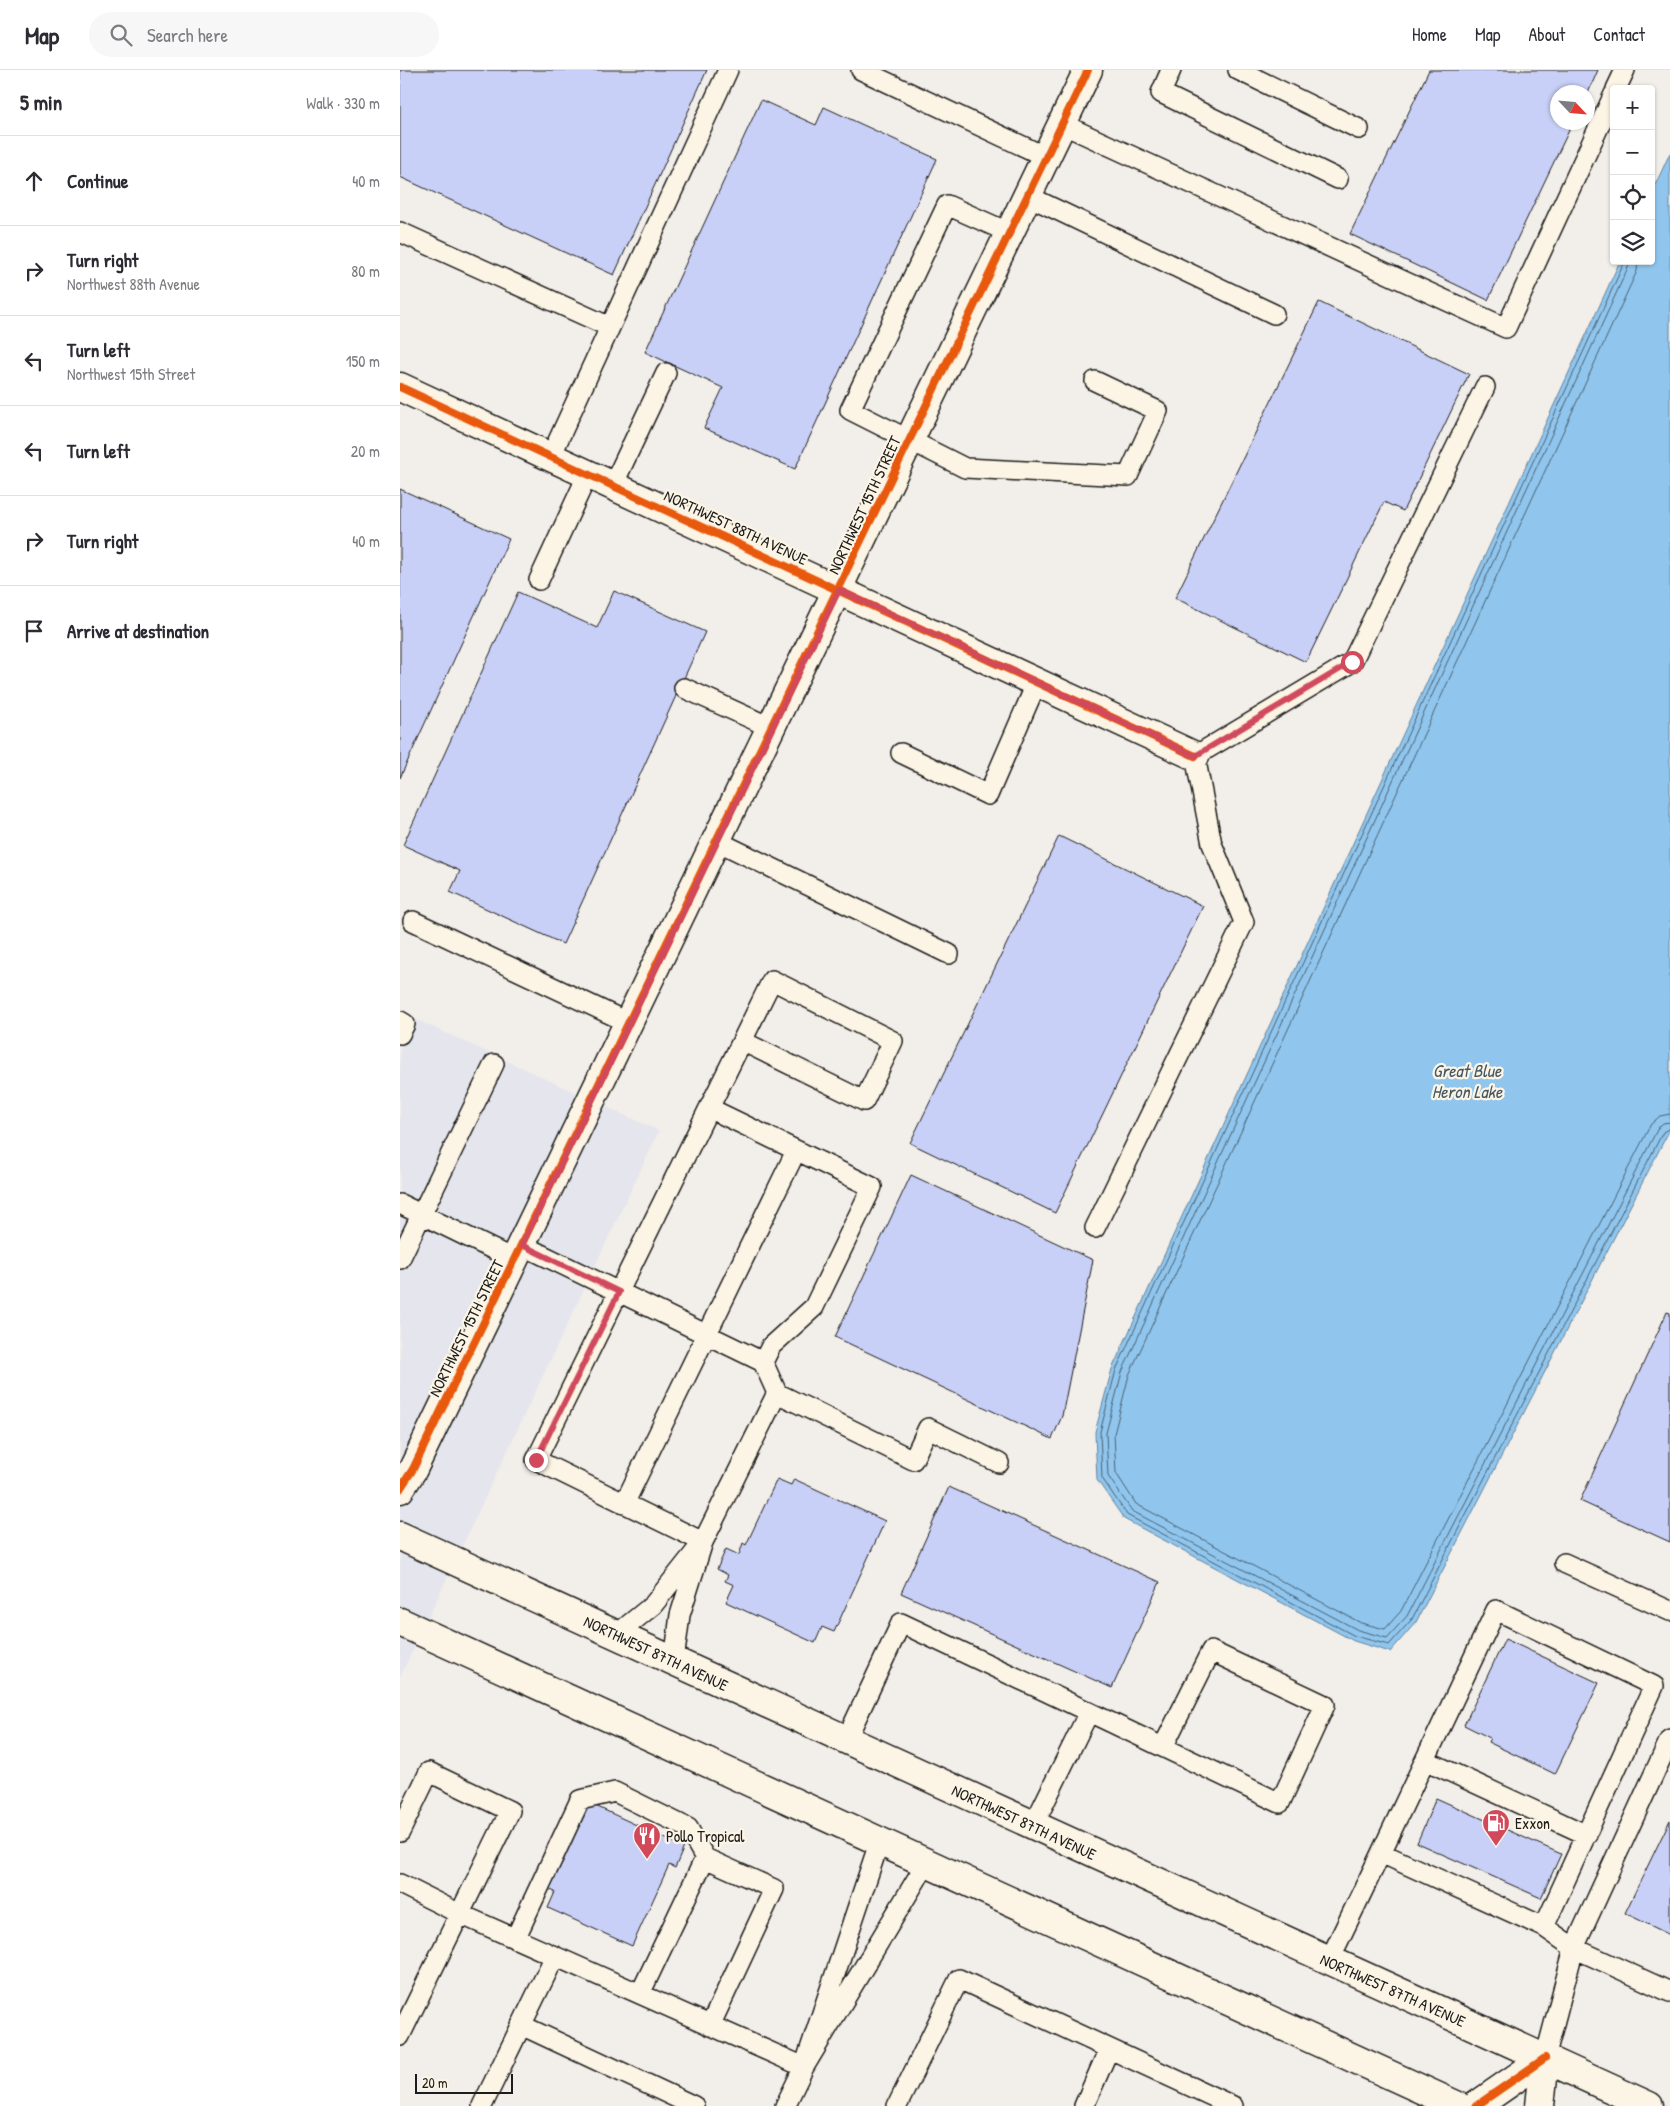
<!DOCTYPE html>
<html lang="en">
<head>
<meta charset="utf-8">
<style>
	:root { --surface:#fff; --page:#f7f7f7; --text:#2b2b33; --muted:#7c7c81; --line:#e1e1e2 }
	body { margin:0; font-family:"Patrick Hand",sans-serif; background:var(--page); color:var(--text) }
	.controls { position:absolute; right:15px; top:15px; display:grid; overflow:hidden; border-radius:5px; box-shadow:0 1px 4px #0004 }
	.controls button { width:45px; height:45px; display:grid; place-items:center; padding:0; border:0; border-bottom:1px solid var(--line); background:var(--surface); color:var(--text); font:25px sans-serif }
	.compass { position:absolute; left:1150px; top:15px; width:45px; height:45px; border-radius:50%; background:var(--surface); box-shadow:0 1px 4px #0004; rotate:116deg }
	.scale { position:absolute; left:15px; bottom:12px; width:98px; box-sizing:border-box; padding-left:5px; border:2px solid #1c1c1c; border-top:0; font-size:14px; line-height:18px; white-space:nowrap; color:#1c1c1c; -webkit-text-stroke:4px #fcf5e5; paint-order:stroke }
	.stop { position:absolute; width:15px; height:15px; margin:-11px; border:4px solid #d1495b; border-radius:50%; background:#fff }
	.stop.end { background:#d1495b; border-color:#fff; box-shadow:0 1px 5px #0008 }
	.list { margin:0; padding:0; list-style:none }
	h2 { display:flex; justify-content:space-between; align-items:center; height:65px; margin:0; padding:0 20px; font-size:21px }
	h2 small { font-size:16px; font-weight:400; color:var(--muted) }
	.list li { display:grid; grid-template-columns:32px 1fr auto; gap:15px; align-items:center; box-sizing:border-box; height:90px; padding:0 20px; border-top:1px solid var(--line) }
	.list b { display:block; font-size:19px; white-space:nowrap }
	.list p { margin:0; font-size:16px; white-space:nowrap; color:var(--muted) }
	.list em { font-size:16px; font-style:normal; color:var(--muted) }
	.icon { flex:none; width:28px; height:28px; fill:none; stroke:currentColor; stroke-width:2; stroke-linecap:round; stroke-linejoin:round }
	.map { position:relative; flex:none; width:1270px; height:2036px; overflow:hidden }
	header { display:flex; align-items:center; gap:30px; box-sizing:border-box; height:70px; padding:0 25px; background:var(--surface); border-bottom:1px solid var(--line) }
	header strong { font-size:24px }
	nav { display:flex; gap:28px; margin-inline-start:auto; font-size:18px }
	.search { width:350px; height:45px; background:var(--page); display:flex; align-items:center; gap:12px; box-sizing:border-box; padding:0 18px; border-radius:28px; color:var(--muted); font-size:19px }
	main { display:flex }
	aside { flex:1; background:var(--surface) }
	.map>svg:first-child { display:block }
	.built { fill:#e5e5ed }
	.water { fill:#90c6ee; stroke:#62829a }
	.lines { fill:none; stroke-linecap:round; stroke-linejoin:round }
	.shore { stroke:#4a6070; stroke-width:1 }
	.building { fill:#c8d0f7; stroke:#1c1c1c }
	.lane-casing { stroke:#1c1c1c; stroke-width:22 }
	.street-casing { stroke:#1c1c1c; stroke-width:31 }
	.secondary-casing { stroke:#1c1c1c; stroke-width:31 }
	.lane { stroke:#fcf5e5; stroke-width:19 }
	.street { stroke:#fcf5e5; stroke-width:28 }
	.secondary { stroke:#fcf5e5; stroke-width:28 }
	.cycleway-casing { stroke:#fcf5e5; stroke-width:11 }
	.cycleway { stroke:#e8590c; stroke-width:8 }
	.route { stroke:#d1495b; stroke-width:6 }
	.labels { text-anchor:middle; stroke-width:4.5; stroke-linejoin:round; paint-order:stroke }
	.street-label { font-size:16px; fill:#1c1c1c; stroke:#fcf5e5 }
	.poi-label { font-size:16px; fill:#1c1c1c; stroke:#fcf5e5; text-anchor:start }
	.water-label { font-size:18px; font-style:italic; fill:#455866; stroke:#fcf5e5 }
</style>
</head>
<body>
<header>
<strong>Map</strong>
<div class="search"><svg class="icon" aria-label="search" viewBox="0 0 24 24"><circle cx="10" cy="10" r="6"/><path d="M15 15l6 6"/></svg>Search here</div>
<nav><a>Home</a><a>Map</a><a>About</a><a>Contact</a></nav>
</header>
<main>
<aside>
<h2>5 min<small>Walk · 330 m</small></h2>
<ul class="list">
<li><svg class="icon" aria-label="ahead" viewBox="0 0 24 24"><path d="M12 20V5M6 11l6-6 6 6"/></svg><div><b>Continue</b></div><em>40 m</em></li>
<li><svg class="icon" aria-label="right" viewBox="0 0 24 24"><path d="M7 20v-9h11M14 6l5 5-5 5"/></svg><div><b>Turn right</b><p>Northwest 88th Avenue</p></div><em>80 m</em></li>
<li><svg class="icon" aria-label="left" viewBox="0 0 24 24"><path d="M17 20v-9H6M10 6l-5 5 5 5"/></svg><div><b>Turn left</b><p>Northwest 15th Street</p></div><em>150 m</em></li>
<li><svg class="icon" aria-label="left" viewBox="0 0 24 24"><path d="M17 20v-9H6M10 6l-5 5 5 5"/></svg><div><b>Turn left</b></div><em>20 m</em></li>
<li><svg class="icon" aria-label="right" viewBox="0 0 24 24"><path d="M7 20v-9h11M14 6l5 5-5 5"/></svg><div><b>Turn right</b></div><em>40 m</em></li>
<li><svg class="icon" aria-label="arrive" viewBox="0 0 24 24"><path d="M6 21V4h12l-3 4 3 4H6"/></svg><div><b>Arrive at destination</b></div></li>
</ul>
</aside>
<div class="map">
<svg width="1270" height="2036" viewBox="0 0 1270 2036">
	<rect width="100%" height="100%" fill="#f2eee9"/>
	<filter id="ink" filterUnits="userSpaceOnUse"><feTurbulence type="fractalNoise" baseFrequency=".02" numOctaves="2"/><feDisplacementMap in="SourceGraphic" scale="10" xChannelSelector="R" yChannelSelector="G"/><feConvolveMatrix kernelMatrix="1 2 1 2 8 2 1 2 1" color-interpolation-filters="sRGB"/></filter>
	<g filter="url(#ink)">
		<!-- built -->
		<path class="built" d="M0 942 259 1061 0 1607Z"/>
		<!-- water -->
		<path class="water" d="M1270 83V1059L1016 1552 990 1582 954 1571 724 1449 697 1410 695 1362 712 1299 1220 191H1251V124Z"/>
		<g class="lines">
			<!-- shore -->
			<path class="shore" d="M1225 191 716 1300 700 1362 702 1408 727 1445 955 1566 989 1575 1012 1549 1263 1062 1270 1058
				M1231 191 722 1302 706 1363 708 1406 732 1441 958 1560 987 1568 1007 1546 1258 1058 1263 1053 1270 1052
				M1238 191 1237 201 729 1305 714 1364 716 1403 736 1434 961 1553 985 1559 1001 1541 1251 1054 1260 1046 1270 1044"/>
		</g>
		<!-- building -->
		<path class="building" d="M0 0H307L214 205 0 107Z
			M1029 0H1198L1188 23 1158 22V52H1173L1088 230 950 164Z
			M361 30 416 55 424 37 537 89 395 399 304 358 323 318 245 282Z
			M919 232 1069 304 1003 441 984 432 906 592 775 528Z
			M0 419 109 469 0 708Z
			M214 521 305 562 163 874 50 822 60 801 3 775 118 522 197 558Z
			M659 766 803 836 655 1143 510 1073Z
			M511 1105 693 1190 662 1346 652 1369 435 1267Z
			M1267 1242 1270 1243V1472L1180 1431Z
			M377 1409 391 1415 394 1409 485 1451 434 1562 422 1557 415 1573 326 1532 334 1515 325 1511 328 1505 317 1499 326 1479 339 1485 343 1473 346 1475Z
			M549 1417 760 1512 712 1618 501 1523Z
			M1105 1569 1199 1613 1155 1704 1088 1672 1090 1668 1064 1655Z
			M1036 1728 1161 1784 1141 1828 1017 1773Z
			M189 1733 284 1777 275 1798 269 1795 232 1876 148 1838 155 1822 144 1817 156 1792 161 1795Z
			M1270 1750V1865L1225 1843Z"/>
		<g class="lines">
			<defs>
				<path id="lane" d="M461 0 646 87
					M771 0 761 23 938 109
					M838 0 959 59
					M1216 19 1225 0
					M662 54 1106 258 1214 24
					M628 126 874 244
					M0 162 210 257
					M610 163 547 135 450 340 565 398 728 406 758 341 695 311
					M151 386 328 0
					M213 415 266 303
					M139 510 188 404
					M284 618 372 658
					M501 683 588 725 637 612
					M317 771 549 884
					M13 851 229 953
					M0 951 5 954 0 964
					M309 1038 472 1117 414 1237 371 1276 363 1292
					M0 1134 115 1190
					M695 1158 844 852 812 774 795 686 952 592 1085 317
					M122 1175 363 1292 377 1323
					M0 1189 94 994
					M224 1434 396 1081
					M303 1472 136 1390 372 910 493 971 464 1031 342 971
					M1164 1493 1270 1541
					M216 1565 253 1535 296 1481
					M274 1591 280 1545 303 1472 377 1323 513 1390 528 1358 599 1393
					M446 1670 501 1553 689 1642
					M1025 1690 1187 1765
					M633 1756 689 1642 880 1733 925 1635 811 1581 763 1677
					M0 1762 29 1702 110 1741 0 1966
					M480 1770 404 1997 527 1792
					M0 1814 60 1844 404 1997 385 2036
					M1144 1857 1254 1616 1096 1540 981 1783 1144 1857 1174 1878 1270 1922
					M115 1869 180 1730 215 1722 288 1758 305 1788 374 1819 310 1956
					M929 1891 981 1783
					M240 1924 305 1788
					M121 1955 294 2036
					M1145 1988 1174 1878 1270 1669
					M82 2036 155 1886
					M497 2036 559 1909 833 2036
					M684 2036 709 1979"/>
				<path id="street" d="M0 317 795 686
					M0 1419 13 1399 688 0
					M1076 2036 1145 1988
					M1140 2036 1145 1988"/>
				<path id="secondary" d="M0 1466 1249 2036
					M0 1552 1058 2036"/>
			</defs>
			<!-- lane casing -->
			<use href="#lane" class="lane-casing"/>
			<!-- street casing -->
			<use href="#street" class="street-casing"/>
			<!-- secondary casing -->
			<use href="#secondary" class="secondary-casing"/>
			<!-- lane -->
			<use href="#lane" class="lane"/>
			<!-- street -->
			<use href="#street" class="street"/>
			<!-- secondary -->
			<use href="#secondary" class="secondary"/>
			<defs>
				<path id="cycleway" d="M0 317 795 686
					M0 1419 13 1399 688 0
					M1076 2036 1145 1988"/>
			</defs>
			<!-- cycleway casing -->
			<use href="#cycleway" class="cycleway-casing"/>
			<!-- cycleway -->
			<use href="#cycleway" class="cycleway"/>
		</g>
	</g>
	<g class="lines" filter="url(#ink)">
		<!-- route -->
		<path class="route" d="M136 1390 219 1222 122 1175 439 520 795 686 952 592"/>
	</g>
	<!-- icons -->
	<defs>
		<symbol id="fuel-pin" viewBox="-11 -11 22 30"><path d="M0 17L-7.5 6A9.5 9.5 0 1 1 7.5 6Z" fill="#d1495b" stroke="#fcf5e5"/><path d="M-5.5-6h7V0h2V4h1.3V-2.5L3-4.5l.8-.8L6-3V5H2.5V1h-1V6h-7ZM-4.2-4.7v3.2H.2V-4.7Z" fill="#fff"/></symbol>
		<symbol id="restaurant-pin" viewBox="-11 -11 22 30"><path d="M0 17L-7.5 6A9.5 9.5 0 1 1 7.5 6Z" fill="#d1495b" stroke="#fcf5e5"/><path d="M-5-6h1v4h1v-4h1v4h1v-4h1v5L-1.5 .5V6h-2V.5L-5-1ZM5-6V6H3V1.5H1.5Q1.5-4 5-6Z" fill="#fff"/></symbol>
	</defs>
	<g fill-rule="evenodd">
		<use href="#fuel-pin" x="1080" y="1737" width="32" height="43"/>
		<use href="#restaurant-pin" x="231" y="1750" width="32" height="43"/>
	</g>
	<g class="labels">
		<!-- street labels -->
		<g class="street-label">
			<text transform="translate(464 435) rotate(-65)" y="6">NORTHWEST 15TH STREET</text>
			<text transform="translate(336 457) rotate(25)" y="6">NORTHWEST 88TH AVENUE</text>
			<text transform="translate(66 1258) rotate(-64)" y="6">NORTHWEST 15TH STREET</text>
			<text transform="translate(256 1583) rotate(25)" y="6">NORTHWEST 87TH AVENUE</text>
			<text transform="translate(624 1752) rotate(25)" y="6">NORTHWEST 87TH AVENUE</text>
			<text transform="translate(993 1920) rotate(24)" y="6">NORTHWEST 87TH AVENUE</text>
		</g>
		<!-- poi labels -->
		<g class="poi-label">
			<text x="1115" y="1759">Exxon</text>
			<text x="266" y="1772">Pollo Tropical</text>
		</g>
		<!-- water labels -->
		<g class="water-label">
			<text x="1067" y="1007">Great Blue<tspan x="1067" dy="21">Heron Lake</tspan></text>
		</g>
	</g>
</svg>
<div class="controls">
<button>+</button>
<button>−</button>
<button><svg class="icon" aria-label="locate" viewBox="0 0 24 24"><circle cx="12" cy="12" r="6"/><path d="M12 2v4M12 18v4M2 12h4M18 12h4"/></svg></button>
<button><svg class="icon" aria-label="layers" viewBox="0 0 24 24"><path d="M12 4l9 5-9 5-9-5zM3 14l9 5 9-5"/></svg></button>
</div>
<svg class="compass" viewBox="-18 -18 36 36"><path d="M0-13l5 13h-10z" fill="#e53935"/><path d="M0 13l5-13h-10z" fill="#7c7c81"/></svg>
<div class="scale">20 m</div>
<div class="stop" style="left:952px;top:592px"></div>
<div class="stop end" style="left:136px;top:1390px"></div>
</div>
</main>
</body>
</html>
